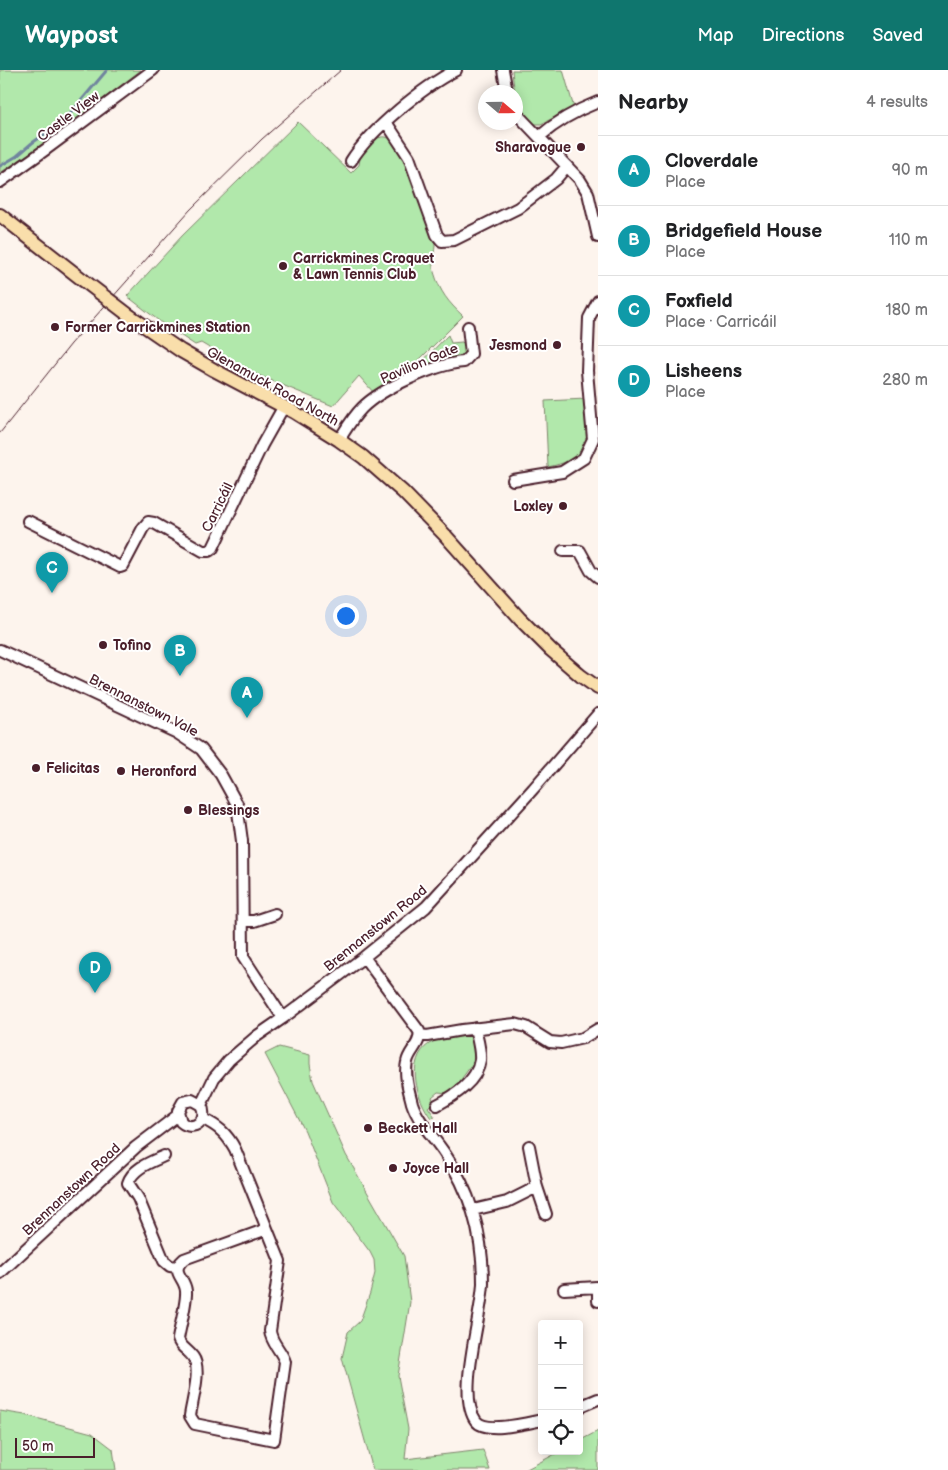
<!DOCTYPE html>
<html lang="en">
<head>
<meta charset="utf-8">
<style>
	:root { --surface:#fff; --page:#f6f6f6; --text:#202124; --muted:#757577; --line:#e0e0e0; --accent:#0f766e }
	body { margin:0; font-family:"Balsamiq Sans",sans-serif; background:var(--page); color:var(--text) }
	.controls { position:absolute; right:15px; bottom:15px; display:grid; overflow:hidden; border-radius:5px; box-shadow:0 2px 12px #0003 }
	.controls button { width:45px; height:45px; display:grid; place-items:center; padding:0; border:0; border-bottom:1px solid var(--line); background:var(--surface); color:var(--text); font:25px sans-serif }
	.compass { position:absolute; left:478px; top:15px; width:45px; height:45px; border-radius:50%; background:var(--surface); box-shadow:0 2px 12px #0003; rotate:110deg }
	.scale { position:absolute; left:15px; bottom:12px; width:80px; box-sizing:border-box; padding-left:5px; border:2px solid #4a1f2b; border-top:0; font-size:14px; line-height:18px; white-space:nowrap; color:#4a1f2b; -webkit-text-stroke:4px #fff; paint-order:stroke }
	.you { position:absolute; left:345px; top:545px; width:18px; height:18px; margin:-12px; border:4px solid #fff; border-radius:50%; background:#1a73e8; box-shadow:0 0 0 8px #1a73e833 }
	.badge { display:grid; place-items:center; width:32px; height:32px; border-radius:50%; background:var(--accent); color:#fff; font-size:16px; font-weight:700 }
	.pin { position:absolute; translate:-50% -41px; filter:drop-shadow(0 1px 2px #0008) }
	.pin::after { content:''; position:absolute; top:26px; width:18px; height:15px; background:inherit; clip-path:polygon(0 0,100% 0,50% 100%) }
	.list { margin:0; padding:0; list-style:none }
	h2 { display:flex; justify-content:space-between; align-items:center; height:65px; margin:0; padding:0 20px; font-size:21px }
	h2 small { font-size:16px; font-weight:400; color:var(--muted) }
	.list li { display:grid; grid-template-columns:32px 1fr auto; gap:15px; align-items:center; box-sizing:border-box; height:70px; padding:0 20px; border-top:1px solid var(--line) }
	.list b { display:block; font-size:19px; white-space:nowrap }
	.list p { margin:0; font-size:16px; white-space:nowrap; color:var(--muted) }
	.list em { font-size:16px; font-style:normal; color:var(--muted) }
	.icon { flex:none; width:28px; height:28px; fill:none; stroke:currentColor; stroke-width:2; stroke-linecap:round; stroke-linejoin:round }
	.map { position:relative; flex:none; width:598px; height:1400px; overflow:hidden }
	header { display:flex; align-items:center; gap:30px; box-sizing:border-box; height:70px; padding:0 25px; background:var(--accent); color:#fff }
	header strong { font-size:24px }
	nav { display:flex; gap:28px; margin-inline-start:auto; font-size:18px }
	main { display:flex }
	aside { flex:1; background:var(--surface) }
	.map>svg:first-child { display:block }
	.green { fill:#b1e8ab; stroke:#7e846b }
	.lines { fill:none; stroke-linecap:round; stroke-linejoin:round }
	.stream { stroke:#70849e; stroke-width:3 }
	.minor-casing { stroke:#4a1f2b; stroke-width:14 }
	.major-casing { stroke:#4a1f2b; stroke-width:16 }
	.minor { stroke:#fff; stroke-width:10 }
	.major { stroke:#f9deab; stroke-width:12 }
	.tram { stroke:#4a1f2b; stroke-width:1 }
	.major-bridge-casing { stroke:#4a1f2b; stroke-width:16; stroke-linecap:butt }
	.major-bridge { stroke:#f9deab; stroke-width:12 }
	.poi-dot { fill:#4a1f2b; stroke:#fff; stroke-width:2 }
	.labels { text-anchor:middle; stroke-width:4; stroke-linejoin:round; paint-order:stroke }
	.street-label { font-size:14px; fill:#4a1f2b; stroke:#fff }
	.poi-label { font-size:14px; font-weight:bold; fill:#4a1f2b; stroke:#fff; text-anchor:start }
</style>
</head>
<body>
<header>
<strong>Waypost</strong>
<nav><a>Map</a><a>Directions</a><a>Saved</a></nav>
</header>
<main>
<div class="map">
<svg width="598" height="1400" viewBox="0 0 598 1400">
	<rect width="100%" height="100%" fill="#fdf4ed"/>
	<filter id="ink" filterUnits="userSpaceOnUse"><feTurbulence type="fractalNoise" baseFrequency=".02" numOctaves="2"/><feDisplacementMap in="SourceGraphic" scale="10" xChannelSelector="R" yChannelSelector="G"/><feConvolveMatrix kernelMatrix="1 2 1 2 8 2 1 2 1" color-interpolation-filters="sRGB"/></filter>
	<g filter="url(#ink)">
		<!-- green -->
		<path class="green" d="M0 0H141L48 71 0 103Z
			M512 0H563L574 38 541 54H533C517 36 514 23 512 0Z
			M298 52 351 103 359 95 361 82C368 76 376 65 386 67 395 69 401 82 405 89 411 100 435 167 435 176 434 186 431 191 434 202 440 222 448 232 463 246L408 301 374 323 359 306 333 336 246 300 201 273 195 275 163 254 127 226 182 166Z
			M448 265 451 273 462 272 465 275 466 284 464 288 435 292 408 306Z
			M586 329C589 371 594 387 548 397L545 331Z
			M466 964 471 965C477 976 477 988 472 999L470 997 460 1011 462 1013 448 1023 438 1022 432 1027 434 1032 428 1037 435 1047 431 1048C417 1030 405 990 429 974 439 968 454 966 466 964Z
			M279 977 310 985V994L313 1011 346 1085 404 1186 410 1232 398 1306 408 1359 405 1389 483 1380 490 1400H373L342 1288 348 1262 360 1251 370 1223 375 1203 374 1190 370 1182 333 1132 305 1061 265 984Z
			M0 1341 25 1345 92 1363 113 1379 116 1400H0Z
			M598 1361V1400H525L561 1381H579V1371Z"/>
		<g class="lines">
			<!-- stream -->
			<path class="stream" d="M0 96 17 86 32 73 64 51 107 0"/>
			<defs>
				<path id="minor" d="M503 0 507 22
					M516 43 580 110 588 123 598 167
					M386 52 409 87 437 165 442 171 454 170 518 138 556 109 567 96
					M539 67C557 51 575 41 598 32
					M351 91C370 60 423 17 456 0
					M0 112 45 80 153 0
					M339 370C346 359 353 347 362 338 382 318 436 294 464 292L471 284 468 257
					M513 410 562 402 584 388 593 369 587 301 589 248 598 231
					M28 451 120 497 123 496 143 458 148 452 154 453 203 481H209L213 478 262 375 284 336
					M563 481H580L591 501 598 507
					M0 580 177 663 201 679 221 705 237 734 242 771 243 887 283 948
					M243 851H254L275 844
					M364 887 419 961C422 973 409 981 407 992 404 1005 409 1021 412 1033 418 1052 434 1067 445 1084 471 1122 483 1167 483 1213 482 1246 456 1325 476 1351 486 1364 527 1353 542 1350
					M420 965 427 966 462 960 515 954 526 957 550 972 561 973 583 968 598 959
					M201 1035 192 1030 183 1032 178 1041 181 1052C194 1063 209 1049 201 1035L214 1008 229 990 257 966 283 948 364 887 426 837 533 719 598 644
					M437 1035C454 1026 477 1012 480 990 481 980 477 968 475 958
					M203 1049C218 1056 227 1064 235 1079L280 1191 270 1261C271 1273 282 1281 285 1292L274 1370 195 1354 190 1346C192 1331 202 1299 193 1287 188 1280 180 1277 178 1269 180 1257 187 1231 186 1221 185 1207 169 1202 184 1189L267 1159
					M529 1076 537 1117 546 1144
					M164 1086C151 1092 133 1098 128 1113L138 1128 164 1191 170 1196 177 1197
					M473 1140 507 1132 537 1117
					M0 1203 136 1077 178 1045
					M598 1217V1231
					M564 1219 597 1217
					M579 1337 598 1329"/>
				<path id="major" d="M0 145 83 210
					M130 246 181 281 214 300 294 342 339 370 363 387 403 422 444 464 520 549 551 580 581 606 598 618"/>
			</defs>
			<!-- minor casing -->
			<use href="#minor" class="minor-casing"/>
			<!-- major casing -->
			<use href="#major" class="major-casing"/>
			<!-- minor -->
			<use href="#minor" class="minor"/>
			<!-- major -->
			<use href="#major" class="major"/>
			<!-- tram -->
			<path class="tram" d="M0 363 71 274 190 140 262 69 341 0"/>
			<defs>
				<path id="major-bridge" d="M83 210 130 246"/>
			</defs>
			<!-- major-bridge casing -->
			<use href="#major-bridge" class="major-bridge-casing"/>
			<!-- major-bridge -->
			<use href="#major-bridge" class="major-bridge"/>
		</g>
	</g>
	<!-- markers -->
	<g class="poi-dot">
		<circle cx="581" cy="77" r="5"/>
		<circle cx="283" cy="196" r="5"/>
		<circle cx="55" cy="257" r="5"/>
		<circle cx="557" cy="275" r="5"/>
		<circle cx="563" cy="436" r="5"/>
		<circle cx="103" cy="575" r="5"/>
		<circle cx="36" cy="698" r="5"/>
		<circle cx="121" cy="701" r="5"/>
		<circle cx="188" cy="740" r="5"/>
		<circle cx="368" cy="1058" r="5"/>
		<circle cx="393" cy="1098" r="5"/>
	</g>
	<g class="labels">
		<!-- street labels -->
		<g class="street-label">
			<text transform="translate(68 46) rotate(-37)" y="5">Castle View</text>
			<text transform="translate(419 293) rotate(-23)" y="5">Pavilion Gate</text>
			<text transform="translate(273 316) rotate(29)" y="5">Glenamuck Road North</text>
			<text transform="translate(217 437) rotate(-64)" y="5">Carricáil</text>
			<text transform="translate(144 635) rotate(27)" y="5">Brennanstown Vale</text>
			<text transform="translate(375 858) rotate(-39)" y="5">Brennanstown Road</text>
			<text transform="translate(71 1119) rotate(-43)" y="5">Brennanstown Road</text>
		</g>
		<!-- poi labels -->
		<g class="poi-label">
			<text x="571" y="82" text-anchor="end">Sharavogue</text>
			<text x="293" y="193">Carrickmines Croquet<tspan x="293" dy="16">&amp; Lawn Tennis Club</tspan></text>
			<text x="65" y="262">Former Carrickmines Station</text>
			<text x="547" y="280" text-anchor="end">Jesmond</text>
			<text x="553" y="441" text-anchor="end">Loxley</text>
			<text x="113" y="580">Tofino</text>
			<text x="46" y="703">Felicitas</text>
			<text x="131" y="706">Heronford</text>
			<text x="198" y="745">Blessings</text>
			<text x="378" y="1063">Beckett Hall</text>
			<text x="403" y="1103">Joyce Hall</text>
		</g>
	</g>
</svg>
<div class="controls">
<button>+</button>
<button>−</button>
<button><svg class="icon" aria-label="locate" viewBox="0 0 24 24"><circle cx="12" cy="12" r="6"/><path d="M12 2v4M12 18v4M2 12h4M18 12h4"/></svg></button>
</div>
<svg class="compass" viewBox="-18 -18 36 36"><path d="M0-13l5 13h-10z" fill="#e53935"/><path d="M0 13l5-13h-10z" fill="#757577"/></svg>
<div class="scale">50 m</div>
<div class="you"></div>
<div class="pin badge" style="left:247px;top:648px;background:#0f9aa8">A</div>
<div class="pin badge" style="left:180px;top:606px;background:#0f9aa8">B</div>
<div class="pin badge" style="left:52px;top:523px;background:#0f9aa8">C</div>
<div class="pin badge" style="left:95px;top:923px;background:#0f9aa8">D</div>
</div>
<aside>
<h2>Nearby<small>4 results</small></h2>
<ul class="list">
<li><span class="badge" style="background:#0f9aa8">A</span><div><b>Cloverdale</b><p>Place</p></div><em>90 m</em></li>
<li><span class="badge" style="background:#0f9aa8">B</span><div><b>Bridgefield House</b><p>Place</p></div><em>110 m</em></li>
<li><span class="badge" style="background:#0f9aa8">C</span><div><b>Foxfield</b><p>Place · Carricáil</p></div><em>180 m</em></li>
<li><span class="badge" style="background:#0f9aa8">D</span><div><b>Lisheens</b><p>Place</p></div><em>280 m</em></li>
</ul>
</aside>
</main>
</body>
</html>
